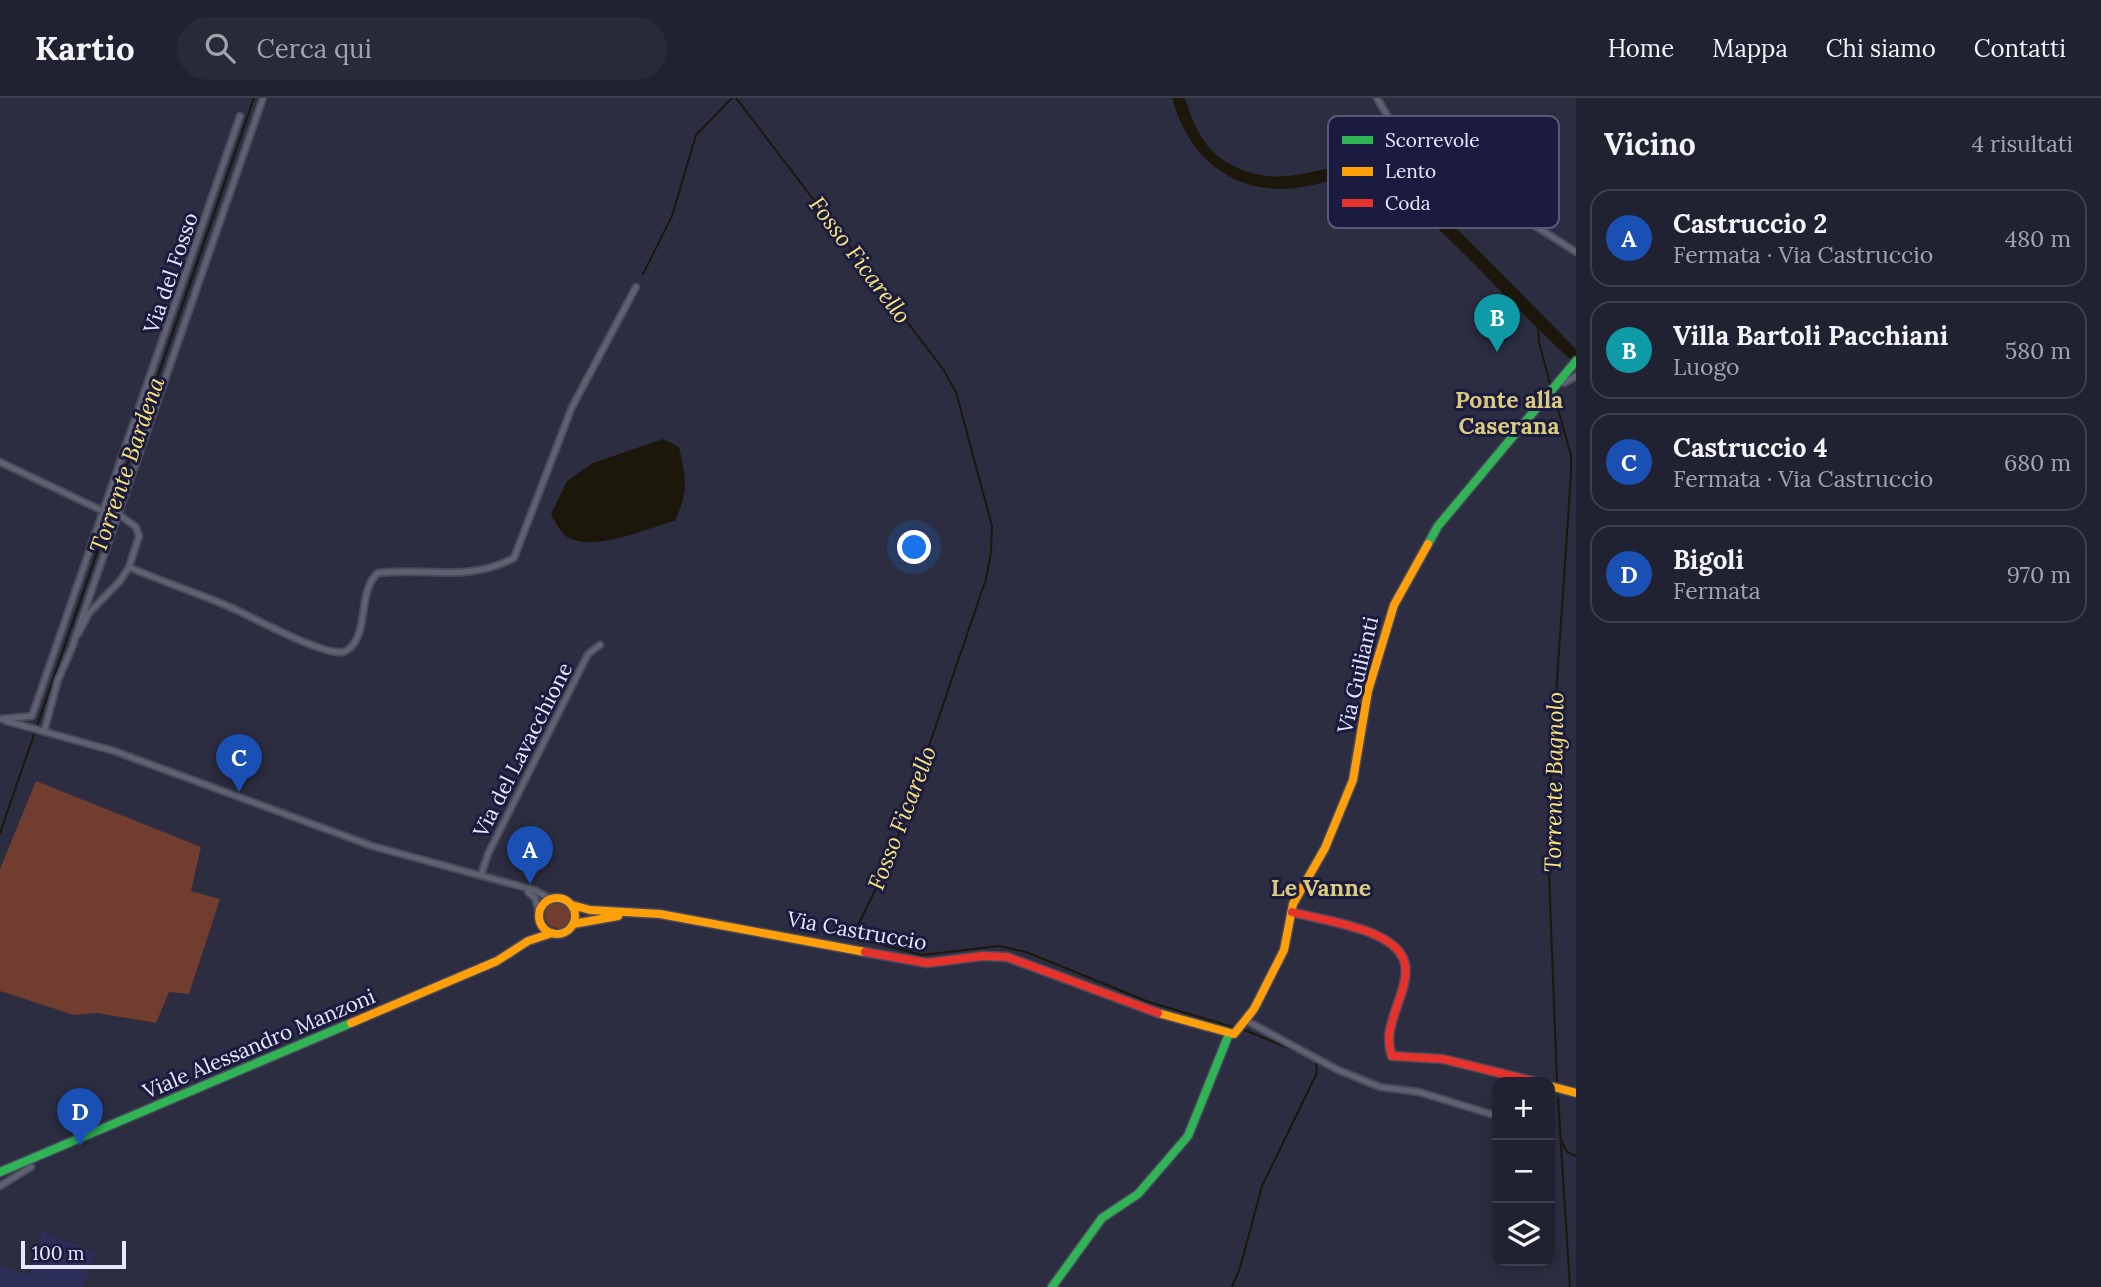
<!DOCTYPE html>
<html lang="it">
<head>
<meta charset="utf-8">
<style>
	:root { --surface:#212231; --page:#292a39; --text:#f1f3f6; --muted:#a2a4ab; --line:#3e3f4d; --accent:#b45309 }
	body { margin:0; font-family:Lora,serif; background:var(--page); color:var(--text) }
	.controls { position:absolute; right:21px; bottom:21px; display:grid; overflow:hidden; border-radius:14px; box-shadow:0 4px 10px #0003 }
	.controls button { width:63px; height:63px; display:grid; place-items:center; padding:0; border:0; border-bottom:2px solid var(--line); background:var(--surface); color:var(--text); font:35px sans-serif }
	.scale { position:absolute; left:21px; bottom:18px; width:105px; box-sizing:border-box; padding-left:7px; border:4px solid #e6e9fc; border-top:0; font-size:19px; line-height:24px; white-space:nowrap; color:#e6e9fc; -webkit-text-stroke:5px #1a1b3f; paint-order:stroke }
	.you { position:absolute; left:915px; top:450px; width:24px; height:24px; margin:-18px; border:5px solid #fff; border-radius:50%; background:#1a73e8; box-shadow:0 0 0 10px #1a73e833 }
	.badge { display:grid; place-items:center; width:46px; height:46px; border-radius:50%; background:var(--accent); color:#fff; font-size:23px; font-weight:700 }
	.pin { position:absolute; translate:-50% -58px; filter:drop-shadow(0 2px 4px #0008) }
	.pin::after { content:''; position:absolute; top:37px; width:24px; height:21px; background:inherit; clip-path:polygon(0 0,100% 0,50% 100%) }
	.list { margin:0; padding:0; list-style:none }
	h2 { display:flex; justify-content:space-between; align-items:center; height:91px; margin:0; padding:0 28px; font-size:30px }
	h2 small { font-size:23px; font-weight:400; color:var(--muted) }
	.list li { display:grid; grid-template-columns:46px 1fr auto; gap:21px; align-items:center; box-sizing:border-box; height:98px; margin:0 14px 14px; padding:0 14px; border:2px solid var(--line); border-radius:21px }
	.list b { display:block; font-size:26px; white-space:nowrap }
	.list p { margin:0; font-size:23px; white-space:nowrap; color:var(--muted) }
	.list em { font-size:23px; font-style:normal; color:var(--muted) }
	.icon { flex:none; width:38px; height:38px; fill:none; stroke:currentColor; stroke-width:2; stroke-linecap:round; stroke-linejoin:round }
	.map { position:relative; flex:none; width:1576px; height:1189px; overflow:hidden }
	header { display:flex; align-items:center; gap:42px; box-sizing:border-box; height:98px; padding:0 35px; background:var(--surface); border-bottom:2px solid var(--line) }
	header strong { font-size:33px }
	nav { display:flex; gap:38px; margin-inline-start:auto; font-size:24px }
	.search { width:490px; height:63px; background:var(--page); display:flex; align-items:center; gap:18px; box-sizing:border-box; padding:0 24px; border-radius:38px; color:var(--muted); font-size:26px }
	main { display:flex }
	aside { flex:1; background:var(--surface) }
	.map>svg:first-child { display:block }
	.built { fill:#2c2e57 }
	.green { fill:#703d2e }
	.water { fill:#1b180b }
	.lines { fill:none; stroke-linecap:round; stroke-linejoin:round }
	.stream { stroke:#1b180b; stroke-width:2 }
	.street-casing { stroke:#48495a; stroke-width:9 }
	.fast-casing { stroke:#48495a; stroke-width:11 }
	.slow-casing { stroke:#48495a; stroke-width:11 }
	.jam-casing { stroke:#48495a; stroke-width:11 }
	.street { stroke:#5f6170; stroke-width:5 }
	.fast { stroke:#30b455; stroke-width:8 }
	.slow { stroke:#ff9f0a; stroke-width:8 }
	.jam { stroke:#e5322d; stroke-width:8 }
	.labels { text-anchor:middle; stroke-width:6; stroke-linejoin:round; paint-order:stroke }
	.street-label { font-size:21px; fill:#e6e9fc; stroke:#1a1b3f }
	.water-label { font-size:23px; font-style:italic; fill:#fbe676; stroke:#1a1b3f }
	.neighbourhood-label { font-size:23px; font-weight:bold; fill:#d9ca7c; stroke:#1a1b3f }
	.key { fill:#1a1b3f; stroke:#575978; stroke-width:2 }
	.key-label { font-size:19px; fill:#e6e9fc }
</style>
</head>
<body>
<header>
<strong>Kartio</strong>
<div class="search"><svg class="icon" aria-label="search" viewBox="0 0 24 24"><circle cx="10" cy="10" r="6"/><path d="M15 15l6 6"/></svg>Cerca qui</div>
<nav><a>Home</a><a>Mappa</a><a>Chi siamo</a><a>Contatti</a></nav>
</header>
<main>
<div class="map">
<svg width="1576" height="1189" viewBox="0 0 1576 1189">
	<rect width="100%" height="100%" fill="#2c2d41"/>
	<!-- built -->
	<path class="built" d="M43 1134 95 1154 83 1189H0V1168L32 1177Z"/>
	<!-- green -->
	<path class="green" d="M36 683 201 749 191 793 220 801 189 896 169 894 156 925 97 915 74 917 0 893V771Z
		M545 817a13 13 0 1 1 26 0a13 13 0 1 1-26 0Z"/>
	<!-- water -->
	<path class="water" d="M1172 0H1185C1195 32 1206 56 1238 70 1303 99 1344 41 1408 81L1576 251V266C1526 223 1483 172 1435 128 1418 112 1401 95 1381 84 1357 70 1328 85 1303 89 1236 100 1189 62 1172 0Z
		M663 341 679 349C686 380 689 392 675 423 647 430 593 455 567 439 560 434 555 423 551 416L567 383 593 365Z"/>
	<g class="lines">
		<!-- stream -->
		<path class="stream" d="M736 0 943 271 956 294 992 428 991 455 986 481 890 762 858 827 854 835 856 840 922 857 999 848 1026 854 1149 904 1236 930
			M643 176 672 118 696 37 732 0
			M1538 230 1539 244 1551 289
			M1553 294 1571 357V376L1549 701V776L1557 983
			M0 735 254 0
			M1242 931 1298 954
			M1558 1000 1570 1189
			M1561 1042 1567 1054 1576 1058
			M1232 1189 1240 1170 1262 1088 1317 975 1316 964 1309 959"/>
		<defs>
			<path id="street" d="M1377 0 1402 43 1576 154
				M1559 284 1564 285 1576 278
				M0 364 103 413
				M129 469C160 483 192 493 223 506 249 517 314 553 337 554 342 555 347 553 351 549 369 530 358 492 378 475 427 469 466 485 514 460L572 309 636 189
				M78 536 89 515 120 483 129 469 139 438 136 429 117 415
				M73 546 263 0
				M0 621 32 618 240 18
				M6 623 114 653 372 748 534 792 551 801
				M44 634 58 582 74 545
				M481 777 488 756 588 556 600 547
				M528 794 535 800 539 814
				M1247 923 1338 972 1380 989 1419 994 1497 1018
				M0 1088 31 1069"/>
			<path id="fast" d="M1428 446 1438 428 1576 263
				M0 1074 351 925
				M1052 1189 1102 1120 1138 1096 1188 1038 1229 936"/>
			<path id="slow" d="M539 818a18 18 0 1 1 36 0a18 18 0 1 1-36 0Z
				M572 807 590 812 660 816 865 854
				M573 826 618 818
				M1158 915 1234 936 1254 911 1284 852 1293 806 1325 750 1353 682 1368 593 1394 507 1428 446
				M351 925 497 863 528 843 552 835
				M1550 988 1576 995"/>
			<path id="jam" d="M1292 814C1321 822 1387 830 1402 858 1410 872 1403 891 1398 905 1392 924 1385 939 1392 958L1443 961 1537 984
				M865 854 927 865 983 858 1007 859 1158 915"/>
		</defs>
		<!-- street casing -->
		<use href="#street" class="street-casing"/>
		<!-- fast casing -->
		<use href="#fast" class="fast-casing"/>
		<!-- slow casing -->
		<use href="#slow" class="slow-casing"/>
		<!-- jam casing -->
		<use href="#jam" class="jam-casing"/>
		<!-- street -->
		<use href="#street" class="street"/>
		<!-- fast -->
		<use href="#fast" class="fast"/>
		<!-- slow -->
		<use href="#slow" class="slow"/>
		<!-- jam -->
		<use href="#jam" class="jam"/>
	</g>
	<g class="labels">
		<!-- street labels -->
		<g class="street-label">
			<text transform="translate(171 175) rotate(-71)" y="7">Via del Fosso</text>
			<text transform="translate(1358 577) rotate(-77)" y="7">Via Guilianti</text>
			<text transform="translate(523 652) rotate(-63)" y="7">Via del Lavacchione</text>
			<text transform="translate(857 833) rotate(10)" y="7">Via Castruccio</text>
			<text transform="translate(259 946) rotate(-23)" y="7">Viale Alessandro Manzoni</text>
		</g>
		<!-- water labels -->
		<g class="water-label">
			<text transform="translate(860 162) rotate(53)" y="8">Fosso Ficarello</text>
			<text transform="translate(127 367) rotate(-71)" y="8">Torrente Bardena</text>
			<text transform="translate(1554 684) rotate(-89)" y="8">Torrente Bagnolo</text>
			<text transform="translate(902 720) rotate(-69)" y="8">Fosso Ficarello</text>
		</g>
		<!-- neighbourhood labels -->
		<g class="neighbourhood-label">
			<text x="1509" y="310">Ponte alla<tspan x="1509" dy="26">Caserana</tspan></text>
			<text x="1321" y="798">Le Vanne</text>
		</g>
	</g>
	<!-- legend -->
	<rect x="1328" y="18" width="231" height="112" rx="10" class="key"/>
	<rect x="1342" y="38" width="31" height="8" fill="#30b455"/>
	<rect x="1342" y="69" width="31" height="9" fill="#ff9f0a"/>
	<rect x="1342" y="101" width="31" height="8" fill="#e5322d"/>
	<g class="key-label">
		<text x="1385" y="49">Scorrevole</text>
		<text x="1385" y="80">Lento</text>
		<text x="1385" y="112">Coda</text>
	</g>
</svg>
<div class="controls">
<button>+</button>
<button>−</button>
<button><svg class="icon" aria-label="layers" viewBox="0 0 24 24"><path d="M12 4l9 5-9 5-9-5zM3 14l9 5 9-5"/></svg></button>
</div>
<div class="scale">100 m</div>
<div class="you"></div>
<div class="pin badge" style="left:530px;top:786px;background:#1a4fb4">A</div>
<div class="pin badge" style="left:1497px;top:254px;background:#0f9aa8">B</div>
<div class="pin badge" style="left:239px;top:694px;background:#1a4fb4">C</div>
<div class="pin badge" style="left:80px;top:1048px;background:#1a4fb4">D</div>
</div>
<aside>
<h2>Vicino<small>4 risultati</small></h2>
<ul class="list">
<li><span class="badge" style="background:#1a4fb4">A</span><div><b>Castruccio 2</b><p>Fermata · Via Castruccio</p></div><em>480 m</em></li>
<li><span class="badge" style="background:#0f9aa8">B</span><div><b>Villa Bartoli Pacchiani</b><p>Luogo</p></div><em>580 m</em></li>
<li><span class="badge" style="background:#1a4fb4">C</span><div><b>Castruccio 4</b><p>Fermata · Via Castruccio</p></div><em>680 m</em></li>
<li><span class="badge" style="background:#1a4fb4">D</span><div><b>Bigoli</b><p>Fermata</p></div><em>970 m</em></li>
</ul>
</aside>
</main>
</body>
</html>
